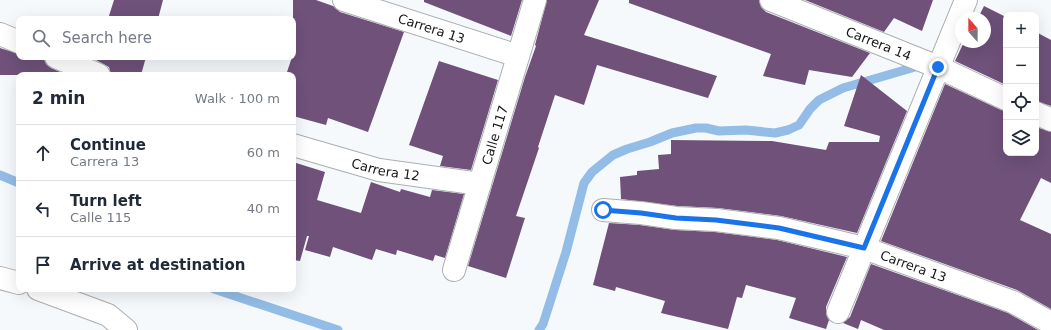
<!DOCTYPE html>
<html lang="en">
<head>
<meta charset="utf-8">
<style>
	:root { --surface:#fff; --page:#f6f6f7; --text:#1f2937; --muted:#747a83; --line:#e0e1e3 }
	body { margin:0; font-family:"DejaVu Sans",sans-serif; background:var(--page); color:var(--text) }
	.controls { position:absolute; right:12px; top:12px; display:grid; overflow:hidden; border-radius:8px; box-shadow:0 4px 16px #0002 }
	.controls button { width:36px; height:36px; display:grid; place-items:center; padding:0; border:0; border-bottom:1px solid var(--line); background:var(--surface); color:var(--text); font:20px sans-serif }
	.compass { position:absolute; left:955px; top:12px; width:36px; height:36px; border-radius:50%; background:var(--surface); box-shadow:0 4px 16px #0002; rotate:339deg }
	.stop { position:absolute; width:12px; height:12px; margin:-9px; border:3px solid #1a73e8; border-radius:50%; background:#fff }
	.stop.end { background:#1a73e8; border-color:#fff; box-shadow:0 1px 4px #0008 }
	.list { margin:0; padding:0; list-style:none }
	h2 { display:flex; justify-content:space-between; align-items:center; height:52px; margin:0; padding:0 16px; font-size:17px }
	h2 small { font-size:13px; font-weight:400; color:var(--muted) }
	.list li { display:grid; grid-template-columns:26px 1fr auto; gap:12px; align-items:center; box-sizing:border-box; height:56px; padding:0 16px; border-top:1px solid var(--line) }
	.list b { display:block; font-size:15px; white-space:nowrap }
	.list p { margin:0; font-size:13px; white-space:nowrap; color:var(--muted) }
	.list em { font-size:13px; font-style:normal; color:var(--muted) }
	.icon { flex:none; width:22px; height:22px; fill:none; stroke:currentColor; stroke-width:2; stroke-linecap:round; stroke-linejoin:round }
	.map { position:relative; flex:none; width:1051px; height:330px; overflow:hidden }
	.search { position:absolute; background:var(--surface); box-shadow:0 4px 16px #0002; left:16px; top:16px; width:280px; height:44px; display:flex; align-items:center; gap:10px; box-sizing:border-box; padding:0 14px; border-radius:8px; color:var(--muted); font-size:15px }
	.panel { position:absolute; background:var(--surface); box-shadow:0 4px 16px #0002; left:16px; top:72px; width:280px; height:220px; border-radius:8px }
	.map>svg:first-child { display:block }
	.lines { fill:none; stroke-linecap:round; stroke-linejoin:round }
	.stream { stroke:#93bde6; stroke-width:9 }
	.building { fill:#6f517a }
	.minor-casing { stroke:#acafb1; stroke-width:24 }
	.minor { stroke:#fff; stroke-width:22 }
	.route { stroke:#1a73e8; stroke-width:5 }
	.labels { text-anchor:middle; stroke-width:4; stroke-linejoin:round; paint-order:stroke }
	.street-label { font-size:13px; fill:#161718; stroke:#fff }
</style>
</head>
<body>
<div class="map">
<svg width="1051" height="330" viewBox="0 0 1051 330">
	<rect width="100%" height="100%" fill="#f6f9fc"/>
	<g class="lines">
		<!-- stream -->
		<path class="stream" d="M0 175 19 183
			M214 289 338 330
			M539 330 543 324 566 252 584 183 592 172 613 155 627 149 650 142 672 133 696 128H706L719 131 746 130 775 133 788 130 799 125 810 109 819 100 843 88 922 65"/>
	</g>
	<!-- building -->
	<path class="building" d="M114 0H163L158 19H108Z
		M293 0H316L333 6 340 12 404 32 368 132 328 118 326 125 293 116V75H286L292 57H293Z
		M424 0H522L511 36 424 2Z
		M547 0H599L584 35 717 76 708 98 597 65 584 105 555 95 538 147 539 148 516 216 525 218 506 278 468 266 525 77 536 46 535 45Z
		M629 0H759L761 7 766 12 870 53 852 77 809 70 805 85 763 76 771 54 629 3Z
		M805 0H933L922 31 894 18 884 32Z
		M984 6 1006 17V85L955 61 964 42H985V18H978Z
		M1036 32 1051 40V106L1036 101Z
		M0 48 19 54V57H39L44 59 46 64 51 68 67 75H0Z
		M97 57H146L141 75H111L109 67 96 60Z
		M439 61 498 80 471 170 440 166 443 156 409 145Z
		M861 75 907 111 857 233 781 216 718 208 677 206 621 199 620 177 637 175V171L659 169 658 155 671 154V140L772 141 826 150 829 142H879L880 136 844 126Z
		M945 84 1001 110 1006 111V153H1036V127L1051 132V183L1041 178 1020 220 1051 234V309L1017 290 881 241Z
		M293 162 325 172 317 200 361 213 371 182 400 192 401 189 430 197 432 190 464 194 445 258 435 255 433 261 397 250 396 255 376 249 372 260 333 247 330 257 305 250 309 236H307L300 261 293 260Z
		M609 223 640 225 675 230 715 232 777 240 847 257 826 307V314L829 320 826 329 789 318 796 298 746 285 742 298 737 297 728 329 661 313 665 301 616 287 615 291 593 285Z
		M871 264 1008 313 1038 330H884L861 320 858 329 843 323 850 317Z"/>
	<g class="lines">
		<defs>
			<g id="minor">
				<path id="s1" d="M344 0 518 56"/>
				<path id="s2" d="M771 0 938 67 1006 99"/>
				<path d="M0 34 19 42"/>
				<path d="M56 57 99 75"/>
				<path d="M1036 113 1051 120"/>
				<path id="s3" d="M293 145 379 170 480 184"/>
				<path id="s4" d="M603 210 641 213 676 218 716 220 779 228 864 248 1013 302 1051 323"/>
				<path id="s5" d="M454 270 535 0"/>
				<path d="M0 278 19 283"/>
				<path d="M38 289 108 315 126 330"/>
				<path d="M838 312 966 0"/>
			</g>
		</defs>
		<!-- minor casing -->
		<use href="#minor" class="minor-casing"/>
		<!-- minor -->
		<use href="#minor" class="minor"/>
	</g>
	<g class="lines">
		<!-- route -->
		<path class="route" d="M603 210 641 213 676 218 716 220 779 228 864 248 938 67"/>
	</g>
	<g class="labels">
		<!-- street labels -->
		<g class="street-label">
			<text dy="5" stroke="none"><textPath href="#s1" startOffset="92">Carrera 13</textPath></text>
			<text dy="5" stroke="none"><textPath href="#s2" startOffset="116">Carrera 14</textPath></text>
			<text dy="5" stroke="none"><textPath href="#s5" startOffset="141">Calle 117</textPath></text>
			<text dy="5" stroke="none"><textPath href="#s3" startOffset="96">Carrera 12</textPath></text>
			<text dy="5" stroke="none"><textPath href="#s4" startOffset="317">Carrera 13</textPath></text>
		</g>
	</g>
</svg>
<div class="controls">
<button>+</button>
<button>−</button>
<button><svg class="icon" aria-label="locate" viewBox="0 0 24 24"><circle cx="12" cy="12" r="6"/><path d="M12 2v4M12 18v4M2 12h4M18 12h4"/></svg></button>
<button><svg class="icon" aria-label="layers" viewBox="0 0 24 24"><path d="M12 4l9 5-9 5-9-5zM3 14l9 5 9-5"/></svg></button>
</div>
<svg class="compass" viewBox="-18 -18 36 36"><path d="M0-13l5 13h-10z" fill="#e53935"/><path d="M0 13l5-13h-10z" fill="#747a83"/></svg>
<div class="stop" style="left:603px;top:210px"></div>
<div class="stop end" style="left:938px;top:67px"></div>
<div class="search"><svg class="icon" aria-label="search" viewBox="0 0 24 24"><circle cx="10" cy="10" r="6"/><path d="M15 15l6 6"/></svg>Search here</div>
<section class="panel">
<h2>2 min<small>Walk · 100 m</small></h2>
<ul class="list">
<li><svg class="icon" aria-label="ahead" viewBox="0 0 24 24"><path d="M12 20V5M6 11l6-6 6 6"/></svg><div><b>Continue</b><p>Carrera 13</p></div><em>60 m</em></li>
<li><svg class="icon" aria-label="left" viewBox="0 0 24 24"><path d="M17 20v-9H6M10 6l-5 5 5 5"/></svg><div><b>Turn left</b><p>Calle 115</p></div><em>40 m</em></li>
<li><svg class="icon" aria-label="arrive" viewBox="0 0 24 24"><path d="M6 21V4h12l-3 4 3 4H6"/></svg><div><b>Arrive at destination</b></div></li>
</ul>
</section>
</div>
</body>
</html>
